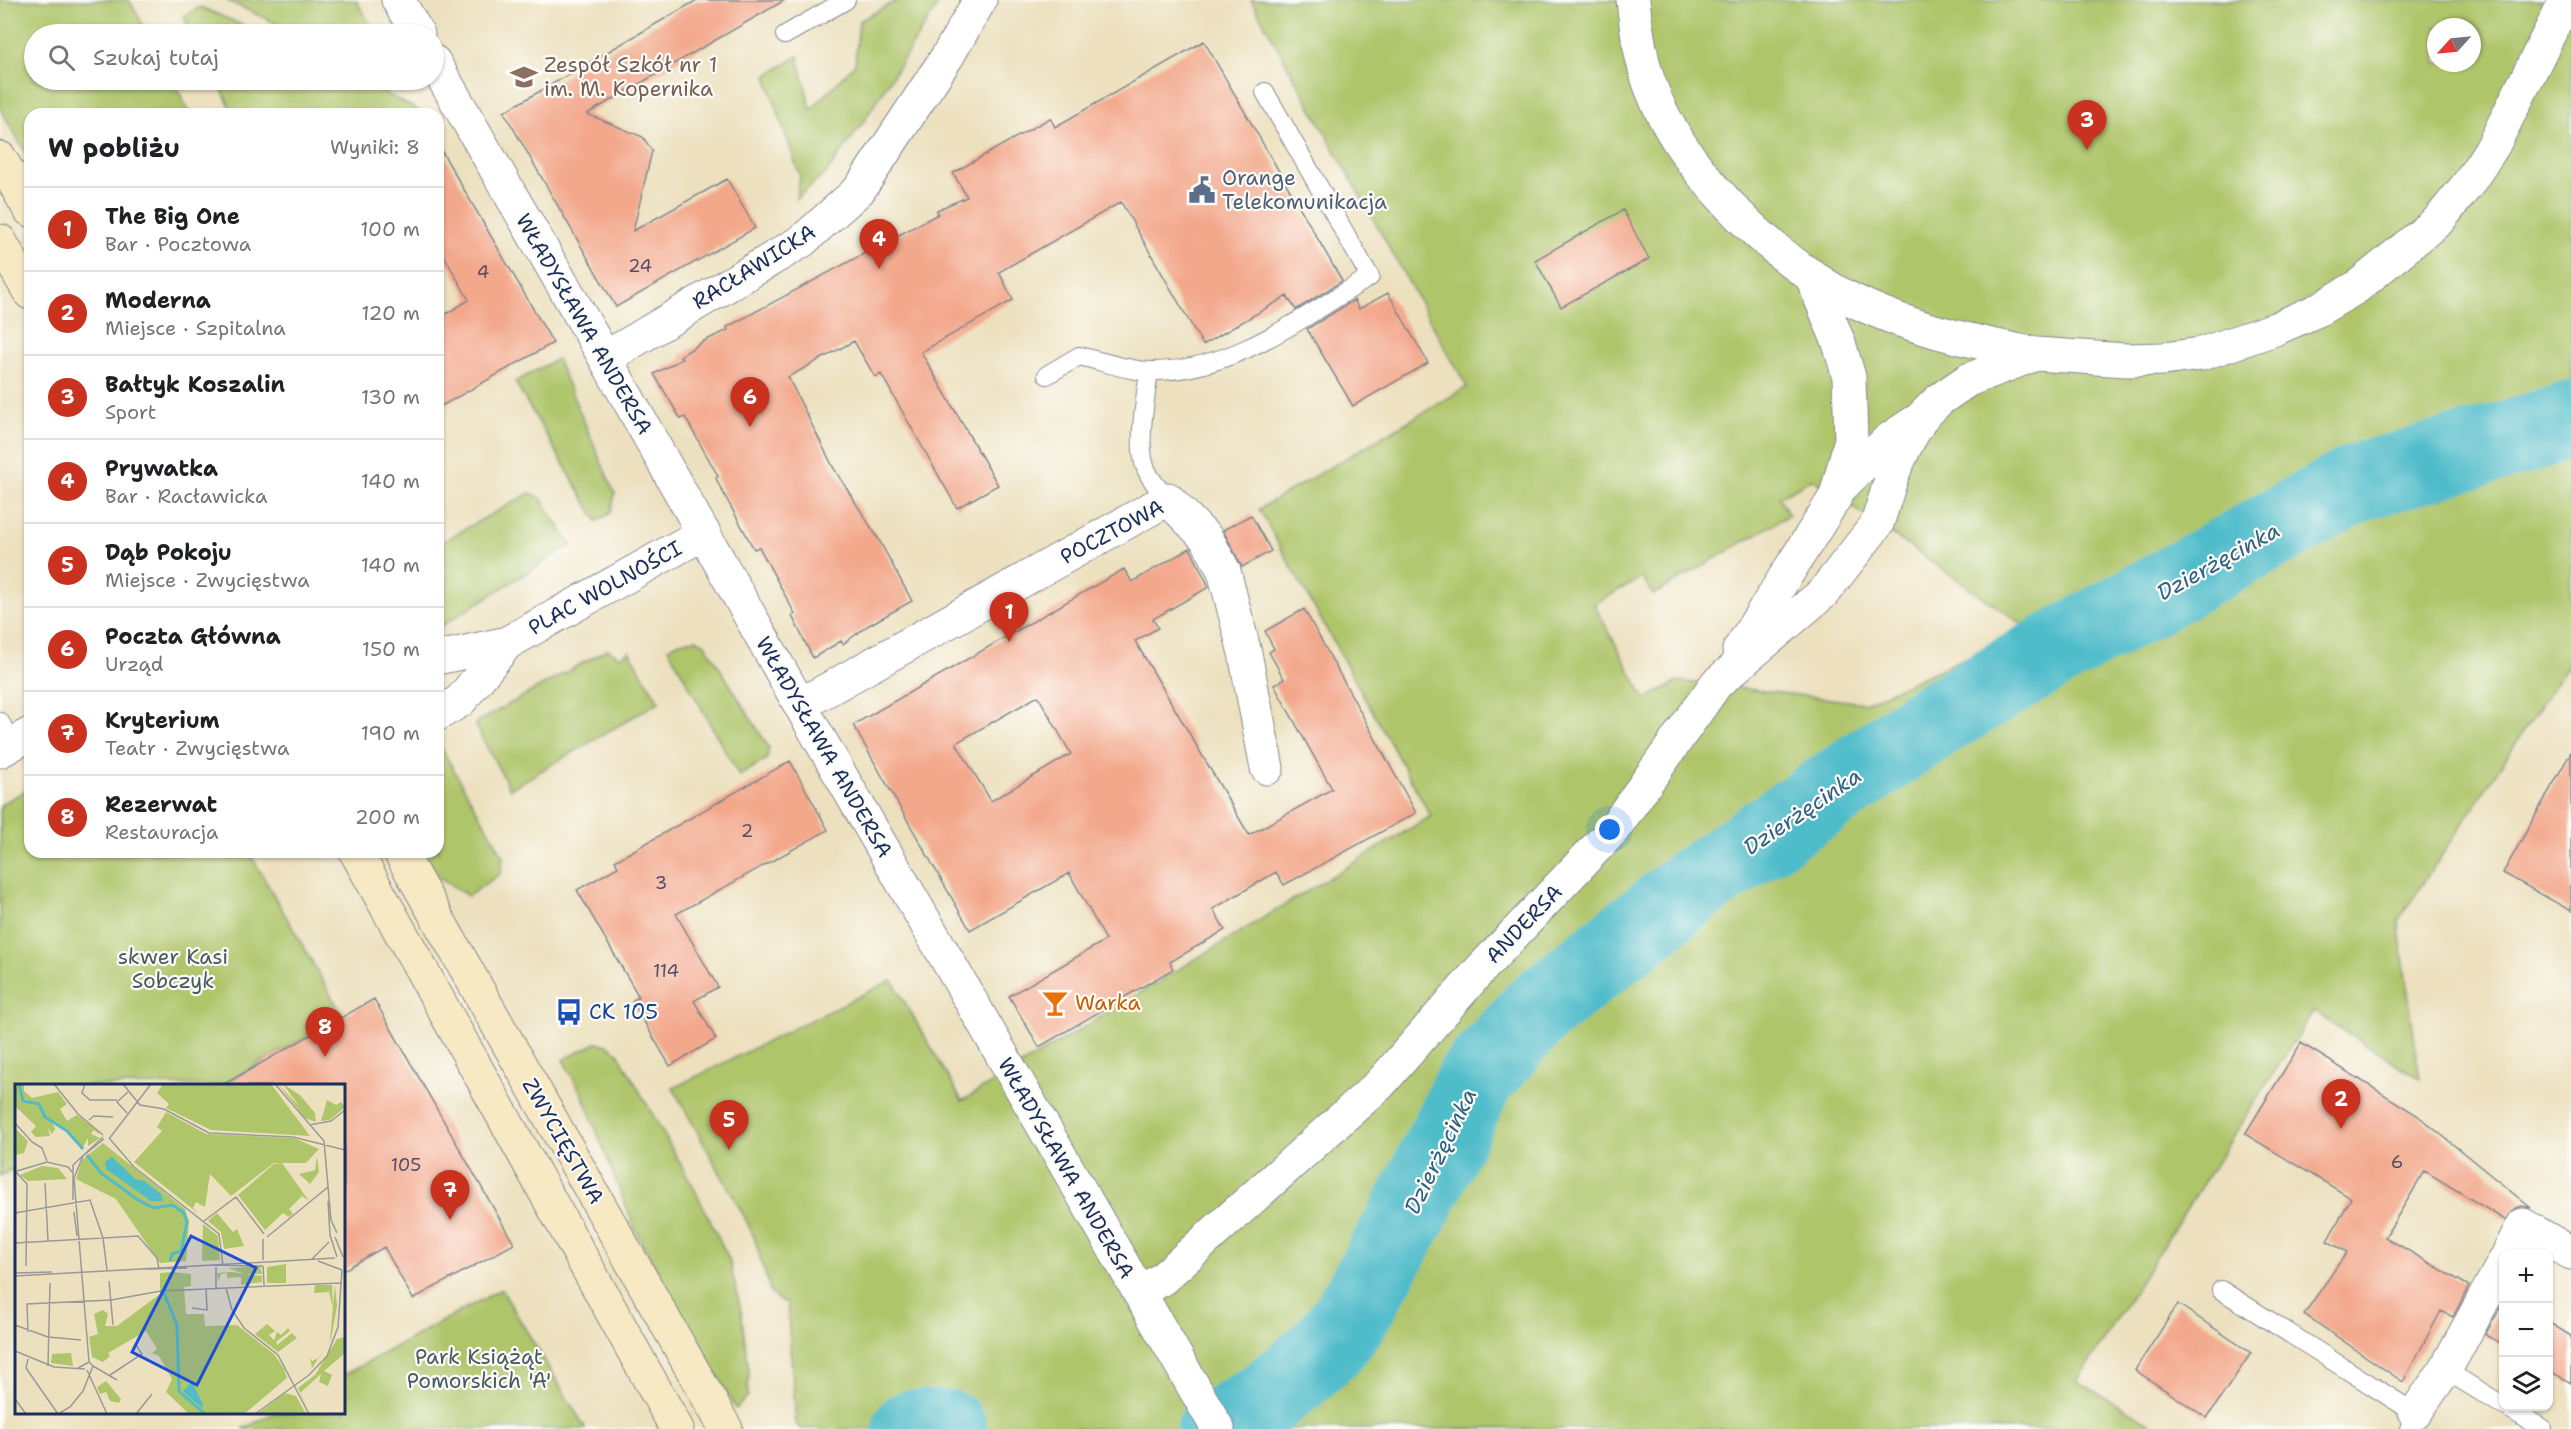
<!DOCTYPE html>
<html lang="pl">
<head>
<meta charset="utf-8">
<style>
	:root { --surface:#fff; --page:#f2f2f2; --text:#202124; --muted:#757577; --line:#e0e0e0; --accent:#c8321e }
	body { margin:0; font-family:"Shantell Sans",sans-serif; background:var(--page); color:var(--text) }
	.controls { position:absolute; right:18px; bottom:18px; display:grid; overflow:hidden; border-radius:12px; box-shadow:0 2px 4px #0004 }
	.controls button { width:54px; height:54px; display:grid; place-items:center; padding:0; border:0; border-bottom:2px solid var(--line); background:var(--surface); color:var(--text); font:30px sans-serif }
	.compass { position:absolute; left:2427px; top:18px; width:54px; height:54px; border-radius:50%; background:var(--surface); box-shadow:0 2px 4px #0004; rotate:243deg }
	.you { position:absolute; left:1610px; top:830px; width:21px; height:21px; margin:-15px; border:4px solid #fff; border-radius:50%; background:#1a73e8; box-shadow:0 0 0 9px #1a73e833 }
	.badge { display:grid; place-items:center; width:39px; height:39px; border-radius:50%; background:var(--accent); color:#fff; font-size:20px; font-weight:700 }
	.pin { position:absolute; translate:-50% -50px; filter:drop-shadow(0 2px 3px #0008) }
	.pin::after { content:''; position:absolute; top:32px; width:21px; height:18px; background:inherit; clip-path:polygon(0 0,100% 0,50% 100%) }
	.list { margin:0; padding:0; list-style:none }
	h2 { display:flex; justify-content:space-between; align-items:center; height:78px; margin:0; padding:0 24px; font-size:26px }
	h2 small { font-size:20px; font-weight:400; color:var(--muted) }
	.list li { display:grid; grid-template-columns:39px 1fr auto; gap:18px; align-items:center; box-sizing:border-box; height:84px; padding:0 24px; border-top:2px solid var(--line) }
	.list b { display:block; font-size:22px; white-space:nowrap }
	.list p { margin:0; font-size:20px; white-space:nowrap; color:var(--muted) }
	.list em { font-size:20px; font-style:normal; color:var(--muted) }
	.icon { flex:none; width:33px; height:33px; fill:none; stroke:currentColor; stroke-width:2; stroke-linecap:round; stroke-linejoin:round }
	.map { position:relative; flex:none; width:2571px; height:1429px; overflow:hidden }
	.search { position:absolute; background:var(--surface); box-shadow:0 2px 4px #0004; left:24px; top:24px; width:420px; height:66px; display:flex; align-items:center; gap:15px; box-sizing:border-box; padding:0 21px; border-radius:33px; color:var(--muted); font-size:22px }
	.panel { position:absolute; background:var(--surface); box-shadow:0 2px 4px #0004; left:24px; top:108px; width:420px; height:750px; border-radius:18px }
	.map>svg:first-child { display:block }
	.green { fill:#afc56a; stroke:#657a64; stroke-width:1.5; fill-rule:evenodd }
	.lines { fill:none; stroke-linecap:round; stroke-linejoin:round }
	.river { stroke:#50bcca; stroke-width:78 }
	.building { fill:#f3a88c; fill-rule:evenodd }
	.lane-casing { stroke:#84888e; stroke-width:20 }
	.street-casing { stroke:#84888e; stroke-width:35 }
	.secondary-casing { stroke:#84888e; stroke-width:35 }
	.lane { stroke:#fff; stroke-width:18 }
	.street { stroke:#fff; stroke-width:33 }
	.secondary { stroke:#f7e9c3; stroke-width:33 }
	.labels { text-anchor:middle; stroke-width:4.5; stroke-linejoin:round; paint-order:stroke }
	.number-label { font-size:18px; fill:#514d6a }
	.education-label { font-size:21px; fill:#785e54; stroke:#fdfcf7; text-anchor:start }
	.service-label { font-size:21px; fill:#4e5e75; stroke:#fdfcf7; text-anchor:start }
	.street-label { font-size:21px; fill:#1b2f5e; stroke:#fdfcf7 }
	.park-label { font-size:21px; fill:#475c62; stroke:#fdfcf7 }
	.food-label { font-size:21px; fill:#c56008; stroke:#fdfcf7; text-anchor:start }
	.transit-label { font-size:21px; fill:#164399; stroke:#fdfcf7; text-anchor:start }
	.water-label { font-size:22px; font-style:italic; fill:#2e6084; stroke:#fdfcf7 }
	.inset-river { fill:none; stroke:#50bcca; stroke-width:3 }
	.inset-road { fill:none; stroke:#989998; stroke-width:1.5 }
	.view { fill:#1d4ed8; fill-opacity:0.15; stroke:#1d4ed8; stroke-width:3 }
	.inset-edge { fill:none; stroke:#1b2f5e; stroke-width:3 }
</style>
</head>
<body>
<div class="map">
<svg width="2571" height="1429" viewBox="0 0 2571 1429">
	<rect width="100%" height="100%" fill="#fdfcf7"/>
	<filter id="ink" filterUnits="userSpaceOnUse"><feTurbulence type="fractalNoise" baseFrequency=".0167" numOctaves="2"/><feDisplacementMap in="SourceGraphic" scale="12" xChannelSelector="R" yChannelSelector="G"/><feConvolveMatrix kernelMatrix="1 2 1 2 8 2 1 2 1" color-interpolation-filters="sRGB"/></filter>
	<filter id="wash" filterUnits="userSpaceOnUse"><feTurbulence type="fractalNoise" baseFrequency=".008" numOctaves="4" result="noise"/><feDisplacementMap in="SourceGraphic" scale="24" xChannelSelector="R" yChannelSelector="G"/><feGaussianBlur stdDeviation="1.35" result="paint"/><feColorMatrix in="noise" values="0 0 0 0 0 0 0 0 0 0 0 0 0 0 0 0 0 1.4 0 .05"/><feComposite in="paint" operator="in"/></filter>
	<g filter="url(#wash)">
		<rect width="100%" height="100%" fill="#ece0be"/>
		<!-- green -->
		<path class="green" d="M0 0H129L148 34H34V80H173L190 114H30V161L0 108Z
			M226 0H356L376 34H299Z
			M898 0H941L862 124 827 172 796 199 800 177 766 76 798 56 811 110 855 64 859 21Z
			M1251 0H2571V660L2398 921 2420 1079 2313 1011 2077 1381 2159 1429H800L796 1423 787 1302 780 1301 771 1293 754 1237 744 1216 673 1088 892 980 962 1101 1431 816 1259 509 1467 387ZM2436 27H2472V63H2436ZM1812 479 2029 629 1865 703 1679 681 1645 699 1594 604 1642 577 1653 595 1789 515 1779 497Z
			M200 7 264 34H193L183 16Z
			M218 80H359L424 113 233 114Z
			M557 359 615 494 611 513 597 521 515 382Z
			M530 493 540 497 571 545 438 628V544Z
			M696 639 705 644 769 748 767 759 739 776 668 648 680 642Z
			M608 649 620 657 629 651 659 702 510 789 476 727 477 722Z
			M438 742 503 856 501 873 468 896 432 873 420 852H438Z
			M30 788V852H249L343 1016 221 1085 16 1086V1177L12 1169 0 1176V805Z
			M596 1043 608 1045 618 1053 693 1186 729 1259 741 1311 749 1372 748 1396 736 1409 637 1234 582 1094 563 1060Z
			M501 1289 586 1429H243L274 1413 344 1412V1375Z"/>
		<g class="lines">
			<!-- river -->
			<path class="river" d="M911 1429H948
				M1216 1429 1264 1400 1295 1376 1328 1346 1349 1319 1410 1212 1476 1078 1539 1008 1694 885 1935 720 2055 650 2359 482 2515 438 2571 419"/>
		</g>
		<g id="blocks">
			<!-- building -->
			<path class="building" d="M697 0H785L587 114 643 137 652 151 633 231 727 179 755 228 616 307 504 112Z
				M1204 41 1342 281 1296 310 1287 296 1203 345 1121 202 999 272 1013 300 921 352 998 485 957 508 881 374 875 377 854 341 788 377 833 467 879 540 912 601 869 625 843 644 841 641 813 658 792 616 795 614 759 547 754 549 719 485 716 478 718 476 685 417 681 419 679 416 654 374 682 359 680 356 704 341 728 330 727 327 938 214 937 210 967 197 953 173 1050 118 1055 127Z
				M438 145 553 343 438 408V319L469 300 438 245Z
				M1623 210 1649 259 1561 307 1535 260Z
				M1388 293 1428 363 1353 406 1307 329 1354 300 1359 309Z
				M1251 515 1271 551 1242 567 1223 530Z
				M1190 548 1209 587 1153 619 1158 628 1135 641 1249 835 1332 789 1274 685 1284 679 1269 652 1274 649 1265 631 1304 609 1416 813 1284 885 1276 872 1213 909 1225 930 1170 962 1173 969 1039 1047 1009 996 1106 940 1069 873 970 930 853 725 1124 569 1132 582ZM1038 696 1071 754 991 801 956 743Z
				M2571 752V911L2503 873Z
				M790 761 828 830 676 914 718 987 694 1001 716 1039 670 1066 632 1001 639 997 577 890 618 867 615 861Z
				M374 999 514 1244 413 1299 384 1247 344 1270V1086H221Z
				M2301 1043 2417 1115 2531 1208 2522 1206 2514 1209 2505 1220 2425 1171 2385 1237 2469 1286 2453 1317 2441 1311 2403 1382 2304 1314 2347 1252 2327 1241 2351 1198 2245 1134Z
				M2178 1304 2251 1353 2207 1418 2135 1370Z
				M2502 1305 2504 1306V1345L2485 1335Z
				M2548 1322 2571 1336V1383L2548 1370Z"/>
		</g>
	</g>
	<g filter="url(#ink)">
		<use href="#blocks" fill-opacity="0" stroke="#84888e" stroke-width="1.5"/>
		<g class="lines">
			<defs>
				<path id="lane" d="M785 35 846 0
					M1149 371C1146 397 1136 446 1146 469 1151 481 1159 490 1168 499
					M1047 375 1079 356C1102 361 1128 371 1151 371 1233 372 1302 317 1370 277L1265 92
					M0 722 13 744
					M2221 1290 2415 1413 2409 1429
					M2445 1370 2504 1406
					M2505 1406 2543 1429"/>
				<path id="street" d="M398 0 418 34
					M1633 0C1636 28 1640 58 1650 85 1679 165 1764 250 1837 292 1898 326 1968 341 2036 354
					M434 62 605 358 800 705 1218 1429
					M605 358 802 241 859 190 947 57 980 0
					M1840 488 1888 440 1915 422
					M1739 650 1836 496 1851 439 1849 377 1839 343 1811 275
					M438 658 507 643 704 533
					M800 705 1168 499 1207 539 1224 571 1245 653 1267 768
					M438 714 460 701 507 643
					M0 751 30 734
					M2508 1254 2523 1225 2571 1253
					M1139 1293 1162 1279 1380 1084 1479 971 1613 830 1716 684 1823 593 1877 524 1893 473 1907 443 1922 417 1939 400 1968 380 2036 354 2126 360 2164 359 2201 354 2275 329 2316 311 2357 287 2439 220 2468 184 2493 146 2566 0
					M2415 1413 2445 1370 2504 1262"/>
				<path id="secondary" d="M0 158 30 210
					M0 241 30 293
					M356 852 677 1429
					M400 852 726 1429"/>
			</defs>
			<!-- lane casing -->
			<use href="#lane" class="lane-casing"/>
			<!-- street casing -->
			<use href="#street" class="street-casing"/>
			<!-- secondary casing -->
			<use href="#secondary" class="secondary-casing"/>
			<!-- lane -->
			<use href="#lane" class="lane"/>
			<!-- street -->
			<use href="#street" class="street"/>
			<!-- secondary -->
			<use href="#secondary" class="secondary"/>
		</g>
	</g>
	<!-- icons -->
	<defs>
		<symbol id="school-bare" viewBox="-9 -9 18 18"><path d="M0-5L7-2L0 1L-7-2ZM-4 1L0 2.5L4 1V4Q0 6-4 4Z" fill="#8d6e63" stroke="#fdfcf7" stroke-width="2.5" paint-order="stroke"/></symbol>
		<symbol id="civic-bare" viewBox="-9 -9 18 18"><path d="M-.6-6.5H3V-4.5H.6V-3L4-1V1h2V6H-6V1h2V-1L-.6-3ZM-1.2 2.5V6h2.4V2.5Z" fill="#5c6f8a" stroke="#fdfcf7" stroke-width="2.5" paint-order="stroke"/></symbol>
		<symbol id="bar-bare" viewBox="-9 -9 18 18"><path d="M-6-5H6L.8 .8V4.5H3.5V6h-7V4.5H-.8V.8Z" fill="#e8710a" stroke="#fdfcf7" stroke-width="2.5" paint-order="stroke"/></symbol>
		<symbol id="bus-bare" viewBox="-9 -9 18 18"><path d="M-5-6H5V4H4V6H2V4H-2V6H-4V4H-5ZM-3.5-4V0h7V-4ZM-3.5 1.2v1.5H-2V1.2ZM2 1.2v1.5H3.5V1.2Z" fill="#1a4fb4" stroke="#fdfcf7" stroke-width="2.5" paint-order="stroke"/></symbol>
	</defs>
	<g fill-rule="evenodd">
		<use href="#school-bare" x="505" y="58" width="38" height="38"/>
		<use href="#civic-bare" x="1183" y="171" width="38" height="38"/>
		<use href="#bar-bare" x="1036" y="984" width="38" height="38"/>
		<use href="#bus-bare" x="550" y="993" width="38" height="38"/>
	</g>
	<g class="labels">
		<!-- number labels -->
		<g class="number-label">
			<text x="640" y="272">24</text>
			<text x="483" y="278">4</text>
			<text x="747" y="837">2</text>
			<text x="661" y="889">3</text>
			<text x="666" y="977">114</text>
			<text x="2397" y="1168">6</text>
			<text x="406" y="1171">105</text>
		</g>
		<!-- education labels -->
		<g class="education-label">
			<text x="544" y="72">Zespół Szkół nr 1<tspan x="544" dy="24">im. M. Kopernika</tspan></text>
		</g>
		<!-- service labels -->
		<g class="service-label">
			<text x="1222" y="185">Orange<tspan x="1222" dy="24">Telekomunikacja</tspan></text>
		</g>
		<!-- street labels -->
		<g class="street-label">
			<text transform="translate(754 267) rotate(-32)" y="7">RACŁAWICKA</text>
			<text transform="translate(584 324) rotate(60)" y="7">WŁADYSŁAWA ANDERSA</text>
			<text transform="translate(1112 532) rotate(-28)" y="7">POCZTOWA</text>
			<text transform="translate(605 588) rotate(-29)" y="7">PLAC WOLNOŚCI</text>
			<text transform="translate(824 747) rotate(60)" y="7">WŁADYSŁAWA ANDERSA</text>
			<text transform="translate(1524 924) rotate(-46)" y="7">ANDERSA</text>
			<text transform="translate(563 1141) rotate(60)" y="7">ZWYCIĘSTWA</text>
			<text transform="translate(1066 1168) rotate(60)" y="7">WŁADYSŁAWA ANDERSA</text>
		</g>
		<!-- park labels -->
		<g class="park-label">
			<text x="173" y="964">skwer Kasi<tspan x="173" dy="24">Sobczyk</tspan></text>
			<text x="479" y="1364">Park Książąt<tspan x="479" dy="24">Pomorskich 'A'</tspan></text>
		</g>
		<!-- food labels -->
		<g class="food-label">
			<text x="1075" y="1010">Warka</text>
		</g>
		<!-- transit labels -->
		<g class="transit-label">
			<text x="589" y="1019">CK 105</text>
		</g>
		<!-- water labels -->
		<g class="water-label">
			<text transform="translate(2218 561) rotate(-29)" y="8">Dzierżęcinka</text>
			<text transform="translate(1802 811) rotate(-34)" y="8">Dzierżęcinka</text>
			<text transform="translate(1440 1151) rotate(-64)" y="8">Dzierżęcinka</text>
		</g>
	</g>
	<!-- overview -->
	<g transform="translate(15 1084)">
		<rect width="330" height="330" fill="#ece0be"/>
		<path d="M0 0H9V7L17 14 43 8 52 20 45 25 52 37 62 31 81 45 85 51 79 46 76 50 85 54 73 62V54L67 65 50 45 37 37 40 45 37 50 33 44 35 52 21 53 16 48 21 42 0 22ZM148 0H256L295 52 196 46 151 24 154 20 142 9ZM263 0 284 22 268 0 285 11 300 29 301 38 290 34ZM312 16 321 21 326 18 330 23 315 36 306 37ZM151 28 191 50 279 54 304 65 291 79H259L216 112 195 90 190 123 181 118 178 124 184 130 119 78 147 47 142 43ZM0 44 13 57 9 69 0 71ZM88 59 170 125 174 137 171 177 145 179 101 115 61 95 67 76ZM302 72 304 88 295 100 284 90 300 86ZM267 79 294 117 287 112 274 125 278 130 274 133 268 129 250 146 223 111 259 80ZM27 82 43 84 52 95 13 97 5 91ZM202 129 218 148 222 145 229 162 209 165 206 148 193 137ZM188 140 203 152 205 176 187 177ZM271 180V199H252V183ZM245 182 247 190H230L213 184ZM158 188 176 190V202L169 203 171 230H189L190 242 222 241 260 271 269 285 272 294 229 330H174L151 308 157 295 144 272 137 269 142 265 131 247 93 269 95 272 88 278 77 273 74 253 83 250 79 230 88 226 93 230 90 242H102L145 210V189ZM216 188 247 192V198L226 201V193L212 194V189L206 190 203 198 202 189ZM300 201H317L318 224 314 208 299 209ZM320 201 322 222 316 255 297 284 295 273 297 277 304 274 315 256ZM252 240 260 247 254 251 259 256 262 248 266 251 273 244 275 247 261 258 262 261 277 249 282 254 263 268 240 250ZM330 253 329 270 309 287 317 291 313 302 304 298 306 290 285 309 294 327 283 304 300 291 322 255ZM56 269 58 282 36 279 37 270ZM91 297 106 315 104 319 95 317 91 308 85 310 82 303ZM270 309 281 312 291 330H242Z" fill="#afc56a"/>
		<path d="M97 73 120 95 129 97 146 110 148 117H136L91 85 90 78ZM177 298 188 321 187 324 168 307Z" fill="#50bcca"/>
		<path class="inset-river" d="M4 0 8 17 24 20 30 33 52 47 68 65M72 71 86 89 123 116 139 124 157 121 168 128 172 138 166 167 157 170 155 177M156 190 149 209 162 241 164 307 190 330"/>
		<path class="inset-road" d="M39 0 63 30 88 51M70 0 67 9 75 16H102M108 0 125 21 149 25 194 49 278 53 330 66M260 0 309 57 316 136 322 149M112 29 102 18 113 8M74 36 79 32 98 33M0 39 17 58 27 64 32 77M294 41 316 37 330 26M94 54 119 83 204 150 208 182M94 55 136 0M2 87 32 78 53 83 57 88M1 88 12 100 11 182M30 99 33 157M58 116V81L88 53M313 117 315 151 322 173M59 128 62 152M0 129 75 116 88 154 92 186M189 137 221 113 249 150M252 153 313 103M320 153 328 173M0 159 123 152 142 174 144 185M297 175 314 158M248 176V155M303 177 327 186M198 181 320 174M198 181 248 182M248 182 249 201M134 185 172 184M0 189 37 188M0 192 198 181M94 197 98 241M201 204V183M211 204 217 226 229 244 263 271 294 330M177 224 192 226 191 204M0 241 33 253 66 256M13 248 12 220 96 216 146 207 326 199M0 267 39 283 70 285M13 275 11 284 43 330 55 323 68 307 78 282M74 278 59 94 68 72 89 55M33 282 35 199M78 282 102 296M63 284 74 278 78 282M72 286 92 330M95 291 127 270 121 261M0 315 11 330M121 330 137 310M240 330 294 291 312 272 323 243 327 186"/>
		<path class="view" d="M176 152 241 184 182 301 117 268Z"/>
		<rect width="330" height="330" class="inset-edge"/>
	</g>
</svg>
<div class="controls">
<button>+</button>
<button>−</button>
<button><svg class="icon" aria-label="layers" viewBox="0 0 24 24"><path d="M12 4l9 5-9 5-9-5zM3 14l9 5 9-5"/></svg></button>
</div>
<svg class="compass" viewBox="-18 -18 36 36"><path d="M0-13l5 13h-10z" fill="#e53935"/><path d="M0 13l5-13h-10z" fill="#757577"/></svg>
<div class="you"></div>
<div class="pin badge" style="left:1009px;top:642px">1</div>
<div class="pin badge" style="left:2341px;top:1129px">2</div>
<div class="pin badge" style="left:2087px;top:150px">3</div>
<div class="pin badge" style="left:879px;top:269px">4</div>
<div class="pin badge" style="left:729px;top:1150px">5</div>
<div class="pin badge" style="left:750px;top:427px">6</div>
<div class="pin badge" style="left:450px;top:1220px">7</div>
<div class="pin badge" style="left:325px;top:1057px">8</div>
<div class="search"><svg class="icon" aria-label="search" viewBox="0 0 24 24"><circle cx="10" cy="10" r="6"/><path d="M15 15l6 6"/></svg>Szukaj tutaj</div>
<section class="panel">
<h2>W pobliżu<small>Wyniki: 8</small></h2>
<ul class="list">
<li><span class="badge">1</span><div><b>The Big One</b><p>Bar · Pocztowa</p></div><em>100 m</em></li>
<li><span class="badge">2</span><div><b>Moderna</b><p>Miejsce · Szpitalna</p></div><em>120 m</em></li>
<li><span class="badge">3</span><div><b>Bałtyk Koszalin</b><p>Sport</p></div><em>130 m</em></li>
<li><span class="badge">4</span><div><b>Prywatka</b><p>Bar · Racławicka</p></div><em>140 m</em></li>
<li><span class="badge">5</span><div><b>Dąb Pokoju</b><p>Miejsce · Zwycięstwa</p></div><em>140 m</em></li>
<li><span class="badge">6</span><div><b>Poczta Główna</b><p>Urząd</p></div><em>150 m</em></li>
<li><span class="badge">7</span><div><b>Kryterium</b><p>Teatr · Zwycięstwa</p></div><em>190 m</em></li>
<li><span class="badge">8</span><div><b>Rezerwat</b><p>Restauracja</p></div><em>200 m</em></li>
</ul>
</section>
</div>
</body>
</html>
